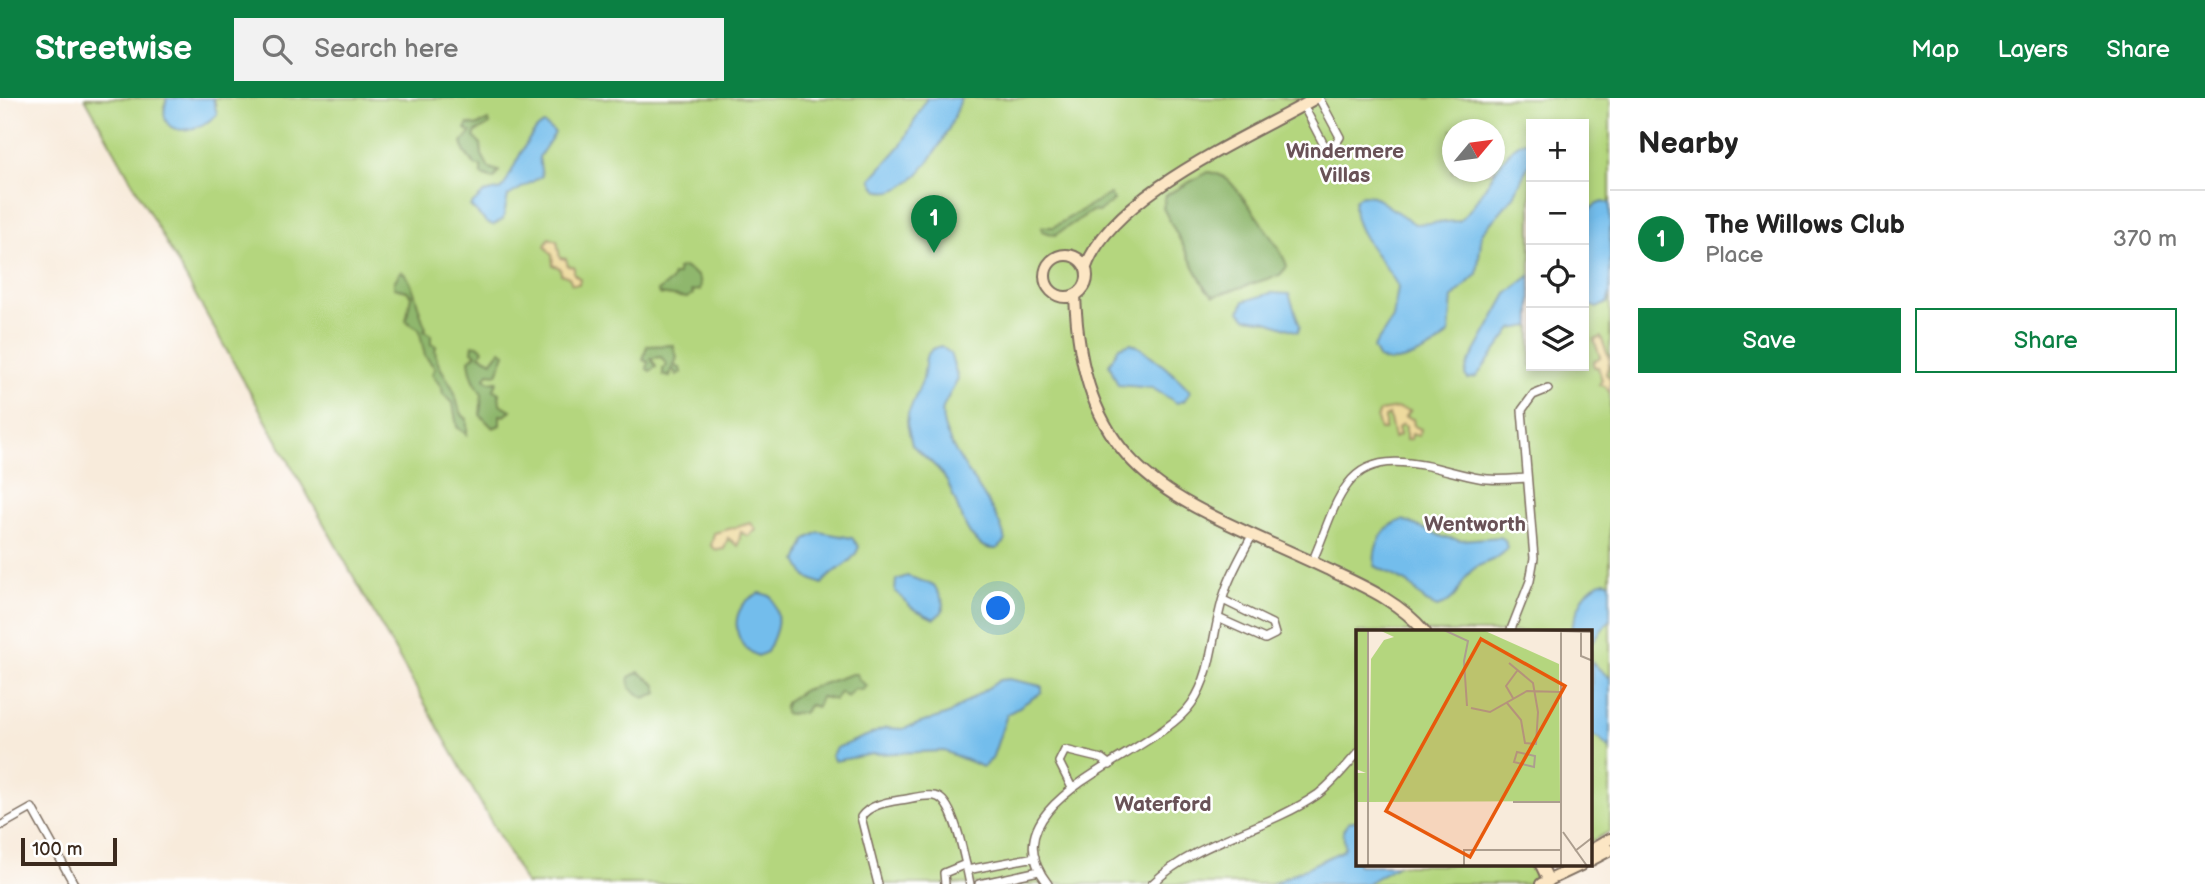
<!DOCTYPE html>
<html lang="en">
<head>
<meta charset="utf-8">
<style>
	:root { --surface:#fff; --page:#f2f2f2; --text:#222; --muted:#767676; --line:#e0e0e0; --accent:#0b8043 }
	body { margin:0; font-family:"Balsamiq Sans",sans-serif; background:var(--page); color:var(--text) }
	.controls { position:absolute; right:21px; top:21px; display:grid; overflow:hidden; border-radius:0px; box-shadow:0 4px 10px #0003 }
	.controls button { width:63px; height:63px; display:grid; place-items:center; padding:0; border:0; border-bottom:2px solid var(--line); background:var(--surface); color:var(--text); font:35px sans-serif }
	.compass { position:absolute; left:1442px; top:21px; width:63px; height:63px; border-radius:50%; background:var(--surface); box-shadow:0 4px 10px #0003; rotate:61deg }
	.scale { position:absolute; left:21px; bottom:18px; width:96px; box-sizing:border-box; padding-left:7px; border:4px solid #3b2a1e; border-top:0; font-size:19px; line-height:24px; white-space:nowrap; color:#3b2a1e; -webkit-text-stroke:5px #fff; paint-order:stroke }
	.you { position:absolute; left:999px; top:511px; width:24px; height:24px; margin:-18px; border:5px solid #fff; border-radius:50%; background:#1a73e8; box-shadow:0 0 0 10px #1a73e833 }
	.badge { display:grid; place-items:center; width:46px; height:46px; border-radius:50%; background:var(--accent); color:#fff; font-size:23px; font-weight:700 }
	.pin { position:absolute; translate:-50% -58px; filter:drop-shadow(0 2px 4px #0008) }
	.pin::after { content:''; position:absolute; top:37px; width:24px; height:21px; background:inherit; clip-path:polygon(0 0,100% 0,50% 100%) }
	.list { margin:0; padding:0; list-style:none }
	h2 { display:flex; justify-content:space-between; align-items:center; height:91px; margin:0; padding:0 28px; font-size:30px }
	h2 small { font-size:23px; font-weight:400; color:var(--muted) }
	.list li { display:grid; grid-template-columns:46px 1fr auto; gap:21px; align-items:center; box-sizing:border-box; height:98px; padding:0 28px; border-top:2px solid var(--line) }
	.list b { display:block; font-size:26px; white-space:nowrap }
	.list p { margin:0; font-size:23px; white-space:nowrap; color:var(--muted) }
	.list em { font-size:23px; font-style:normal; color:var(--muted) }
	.actions { display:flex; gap:14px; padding:21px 28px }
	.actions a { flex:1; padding:16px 0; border:2px solid var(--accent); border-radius:0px; text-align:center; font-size:24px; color:var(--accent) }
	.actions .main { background:var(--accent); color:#fff }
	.icon { flex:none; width:38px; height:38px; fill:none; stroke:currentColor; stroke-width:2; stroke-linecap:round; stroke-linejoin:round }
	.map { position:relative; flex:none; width:1610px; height:786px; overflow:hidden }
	header { display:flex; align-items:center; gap:42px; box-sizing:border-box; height:98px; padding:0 35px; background:var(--accent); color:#fff }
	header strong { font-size:33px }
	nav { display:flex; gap:38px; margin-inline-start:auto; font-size:24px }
	.search { width:490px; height:63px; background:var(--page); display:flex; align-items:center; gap:18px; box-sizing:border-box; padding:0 24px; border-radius:0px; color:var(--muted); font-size:26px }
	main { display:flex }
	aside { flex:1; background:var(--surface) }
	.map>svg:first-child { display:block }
	.green { fill:#b4d67e; stroke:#78804e; stroke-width:2; fill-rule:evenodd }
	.forest { fill:#8fb76d; stroke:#657046; stroke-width:2 }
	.sand { fill:#eeda9e; stroke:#94825e; stroke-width:2 }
	.water { fill:#73bdec; stroke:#577485; stroke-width:2 }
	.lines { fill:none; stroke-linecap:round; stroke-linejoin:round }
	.street-casing { stroke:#7d6e60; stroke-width:10 }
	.secondary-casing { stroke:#7d6e60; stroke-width:14 }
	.street { stroke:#fff; stroke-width:7 }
	.secondary { stroke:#fce6c4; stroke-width:10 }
	.labels { text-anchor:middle; stroke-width:5; stroke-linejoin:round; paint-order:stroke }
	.neighbourhood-label { font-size:21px; font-weight:bold; fill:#695257; stroke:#fff }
	.inset-road { fill:none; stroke:#ac9e8f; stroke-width:2 }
	.view { fill:#e8590c; fill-opacity:0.15; stroke:#e8590c; stroke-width:3.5 }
	.inset-edge { fill:none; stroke:#3b2a1e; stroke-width:3.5 }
</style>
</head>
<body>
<header>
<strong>Streetwise</strong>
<div class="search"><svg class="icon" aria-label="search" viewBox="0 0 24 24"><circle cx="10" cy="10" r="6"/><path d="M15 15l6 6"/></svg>Search here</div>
<nav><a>Map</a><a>Layers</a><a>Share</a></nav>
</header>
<main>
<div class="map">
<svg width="1610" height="786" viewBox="0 0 1610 786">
	<rect width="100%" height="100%" fill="#fff"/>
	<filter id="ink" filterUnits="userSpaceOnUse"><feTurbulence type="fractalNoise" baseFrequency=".0143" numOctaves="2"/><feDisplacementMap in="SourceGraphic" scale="14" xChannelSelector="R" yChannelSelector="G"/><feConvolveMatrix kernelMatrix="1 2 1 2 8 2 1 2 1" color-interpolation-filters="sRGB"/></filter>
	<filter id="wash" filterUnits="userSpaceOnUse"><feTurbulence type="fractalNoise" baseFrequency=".00686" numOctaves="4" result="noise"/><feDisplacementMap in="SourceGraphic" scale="28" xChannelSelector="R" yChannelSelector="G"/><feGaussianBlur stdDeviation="1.57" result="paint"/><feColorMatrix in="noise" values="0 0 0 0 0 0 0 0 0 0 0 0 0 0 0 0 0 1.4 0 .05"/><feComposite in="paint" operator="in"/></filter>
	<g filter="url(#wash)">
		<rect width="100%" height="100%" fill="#f8ebdb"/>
		<!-- green -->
		<path class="green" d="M85 0H167L164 9 216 7 213 0H1610V733L1591 744V534H1358V767H1547L1536 773 1533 783 1528 786H526ZM1531 26H1584V268H1531ZM1452 32H1494V74H1452Z"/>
		<!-- forest -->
		<path class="forest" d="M488 22 490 26 476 34 474 39 481 46 482 57 489 70 499 73 494 81 481 77V68H476L465 55 462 44 471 35 465 31 468 26 476 28Z
			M1208 74C1216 75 1222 77 1228 82 1239 92 1286 157 1287 169L1280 177 1214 198 1206 191 1163 110 1166 97Z
			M1110 96 1114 102 1098 114 1092 113 1055 137 1042 133V129H1053Z
			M684 169C690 175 704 176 700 192L692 193 693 196 687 200 659 196 658 193 671 183 673 177H678L677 171Z
			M401 173C415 181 418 216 426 230L424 233 431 237V246L436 248C432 263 447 278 453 291 458 300 456 314 467 321V337L457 329 453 305 443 296 442 290 432 276 435 270 425 258 419 231 406 223 411 198 407 193 394 190V184Z
			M473 247H478L483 252 480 257 492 263 501 252 505 256 497 276 488 275 485 280 489 284 497 283 494 292 499 295 500 306 511 312 505 318 500 317V327L493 330 480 317 482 296C474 284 470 275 469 262L476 256 472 253Z
			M673 247 677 259 674 268 680 270 681 275 677 277 672 270 670 279 663 277V271L667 267 661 259 651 260 656 269 650 273 647 271 648 264 643 262 647 248Z
			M639 574 656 587 658 595 644 600 630 590 629 579Z
			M852 576H857L859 582 867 588 862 592 854 591 847 599 840 594 835 602 821 599 817 609 810 607 803 615 786 616 784 610 787 603 804 592Z"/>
		<!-- sand -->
		<path class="sand" d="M549 140 557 143 560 160 566 161 568 168 574 169V176L580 181 579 186H572L569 179 561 176 560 170 553 167 552 157 545 148Z
			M1601 239 1610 263 1606 276 1610 280V295L1605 288 1599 287 1602 282 1598 269H1594V263L1600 259 1594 242Z
			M1398 310 1410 313 1405 319 1413 321 1414 328 1421 331 1419 338 1412 336 1411 341 1406 342V329L1402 326 1398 330 1400 337 1394 340 1389 317 1385 319V332H1380L1377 321 1380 313Z
			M751 425 756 432 748 438 741 434 738 448 728 440 724 451 717 452 711 448 714 435Z"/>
		<!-- water -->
		<path class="water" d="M167 0H213L217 16C197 37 153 42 167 0Z
			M927 0H961C953 29 914 105 877 92L871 81 902 46Z
			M544 26 555 35 539 59 542 78 508 98 503 121 493 127 487 125 470 108 484 95 502 91C512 76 528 32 544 26Z
			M1525 43 1531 45V62L1514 98 1482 135 1477 176 1452 200 1449 235C1436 250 1399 270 1379 261L1373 250 1393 220 1398 189C1387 165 1348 132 1355 102L1362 97 1373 98 1415 126 1459 123C1482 104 1502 49 1525 43Z
			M1603 104 1610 105V196L1607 205 1597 210 1590 207C1581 191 1580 141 1584 123 1586 113 1594 106 1603 104Z
			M1531 177V228L1512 231 1476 279 1468 281 1465 277 1467 268 1507 196Z
			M1271 195 1289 196 1300 228 1298 234 1267 223 1246 220 1240 213 1244 203Z
			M1131 245C1140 247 1187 286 1190 294L1184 303 1177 305 1152 290 1118 287 1109 266 1119 249Z
			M941 248 950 255 958 281C954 290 946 301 943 310 935 345 999 403 1005 443L997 451C963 453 959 399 943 377 935 366 922 357 912 347L907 326 908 316 923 281 926 259 932 251Z
			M1403 422 1443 439 1461 442 1500 439 1505 442 1507 450C1500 462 1486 463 1475 470 1458 481 1463 501 1437 509L1426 504 1408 485 1375 468C1372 447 1384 427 1403 422Z
			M819 434 852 440 859 449C852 468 833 470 822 486L806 479 797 463 806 441Z
			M907 478 934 487 944 505 942 514 934 521 912 510 895 493 896 482Z
			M1606 483 1610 485V521L1591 546V534H1570C1578 514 1581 487 1606 483Z
			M760 495 771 498C782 521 778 532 767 554L758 558C729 545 729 506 760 495Z
			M1591 564 1610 580V652L1600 641 1591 638Z
			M1009 581 1042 588V594L1007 617 992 661 983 669 944 653 873 656 835 663 831 658 836 650 886 630 903 631 948 616 1000 582Z
			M1358 722V767H1398L1366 786H1272L1342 753 1345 749 1343 732 1349 724Z"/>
	</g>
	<g filter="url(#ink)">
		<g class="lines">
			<defs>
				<path id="street" d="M1303 7 1323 45 1328 49 1335 47 1340 39 1319 0
					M1312 464C1324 439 1331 408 1348 386 1378 345 1439 373 1479 380 1495 383 1511 381 1527 380
					M1218 520 1265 541 1275 536 1272 526 1223 502
					M1510 534 1530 483 1534 460 1522 312 1533 297 1548 291
					M1072 690 1059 664 1065 652 1102 661 1110 667
					M0 728 32 710 74 786
					M967 772 1035 759
					M878 786 861 719C869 707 887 704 900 702 910 701 930 695 938 699 956 707 966 768 970 786
					M945 786 944 775 966 766
					M979 786 1039 773
					M1048 786C982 701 1157 658 1192 605 1215 571 1212 526 1227 488 1234 470 1244 452 1253 436
					M1152 786C1199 741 1264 733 1317 697 1333 685 1345 669 1358 655"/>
				<path id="secondary" d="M1045 178a21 21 0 1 1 42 0a21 21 0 1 1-42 0Z
					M1086 169C1112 96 1250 38 1316 0
					M1075 197C1082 385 1182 402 1327 471 1363 488 1399 503 1425 534
					M1591 752 1610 741
					M1591 762 1610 752
					M1541 767 1549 783
					M1541 786 1581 767"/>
			</defs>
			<!-- street casing -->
			<use href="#street" class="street-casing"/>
			<!-- secondary casing -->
			<use href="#secondary" class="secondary-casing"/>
			<!-- street -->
			<use href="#street" class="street"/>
			<!-- secondary -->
			<use href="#secondary" class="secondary"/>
		</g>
	</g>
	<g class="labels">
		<!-- neighbourhood labels -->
		<g class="neighbourhood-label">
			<text x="1345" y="60">Windermere<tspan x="1345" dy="24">Villas</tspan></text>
			<text x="1475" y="433">Wentworth</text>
			<text x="1163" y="713">Waterford</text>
		</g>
	</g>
	<!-- overview -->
	<g transform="translate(1356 532)">
		<rect width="236" height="236" fill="#f8ebdb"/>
		<path d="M0 0H11V172H0V143H10L0 139ZM23 0H127L203 34 204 171 13 172 15 29 28 10 38 7Z" fill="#b4d67e"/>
		<path class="inset-road" d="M12 0V236M88 0 112 11 108 31 111 76M177 0 204 1M225 0V26L237 31M204 1 237 2M205 66V236M205 66V0M157 68 150 56 161 41M151 73 165 90 169 113 180 114 182 82 177 53 153 33M115 78 134 82 171 61 205 62M161 122 179 126 178 137 158 132ZM157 172H205M207 202 231 236M219 221 237 207M108 236V220H205"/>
		<path class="view" d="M125 9 209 56 114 227 30 181Z"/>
		<rect width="236" height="236" class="inset-edge"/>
	</g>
</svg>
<div class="controls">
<button>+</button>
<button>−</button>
<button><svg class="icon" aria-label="locate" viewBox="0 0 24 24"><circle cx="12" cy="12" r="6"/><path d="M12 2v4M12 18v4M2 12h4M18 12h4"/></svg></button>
<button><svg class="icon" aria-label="layers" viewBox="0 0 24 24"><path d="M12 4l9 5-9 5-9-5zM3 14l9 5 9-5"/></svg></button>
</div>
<svg class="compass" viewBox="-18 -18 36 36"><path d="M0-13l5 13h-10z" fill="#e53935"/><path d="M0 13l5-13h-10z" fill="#767676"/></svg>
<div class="scale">100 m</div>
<div class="you"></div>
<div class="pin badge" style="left:934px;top:155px">1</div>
</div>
<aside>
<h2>Nearby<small></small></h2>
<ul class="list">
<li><span class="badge">1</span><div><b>The Willows Club</b><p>Place</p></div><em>370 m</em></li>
</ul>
<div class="actions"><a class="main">Save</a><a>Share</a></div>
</aside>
</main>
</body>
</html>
